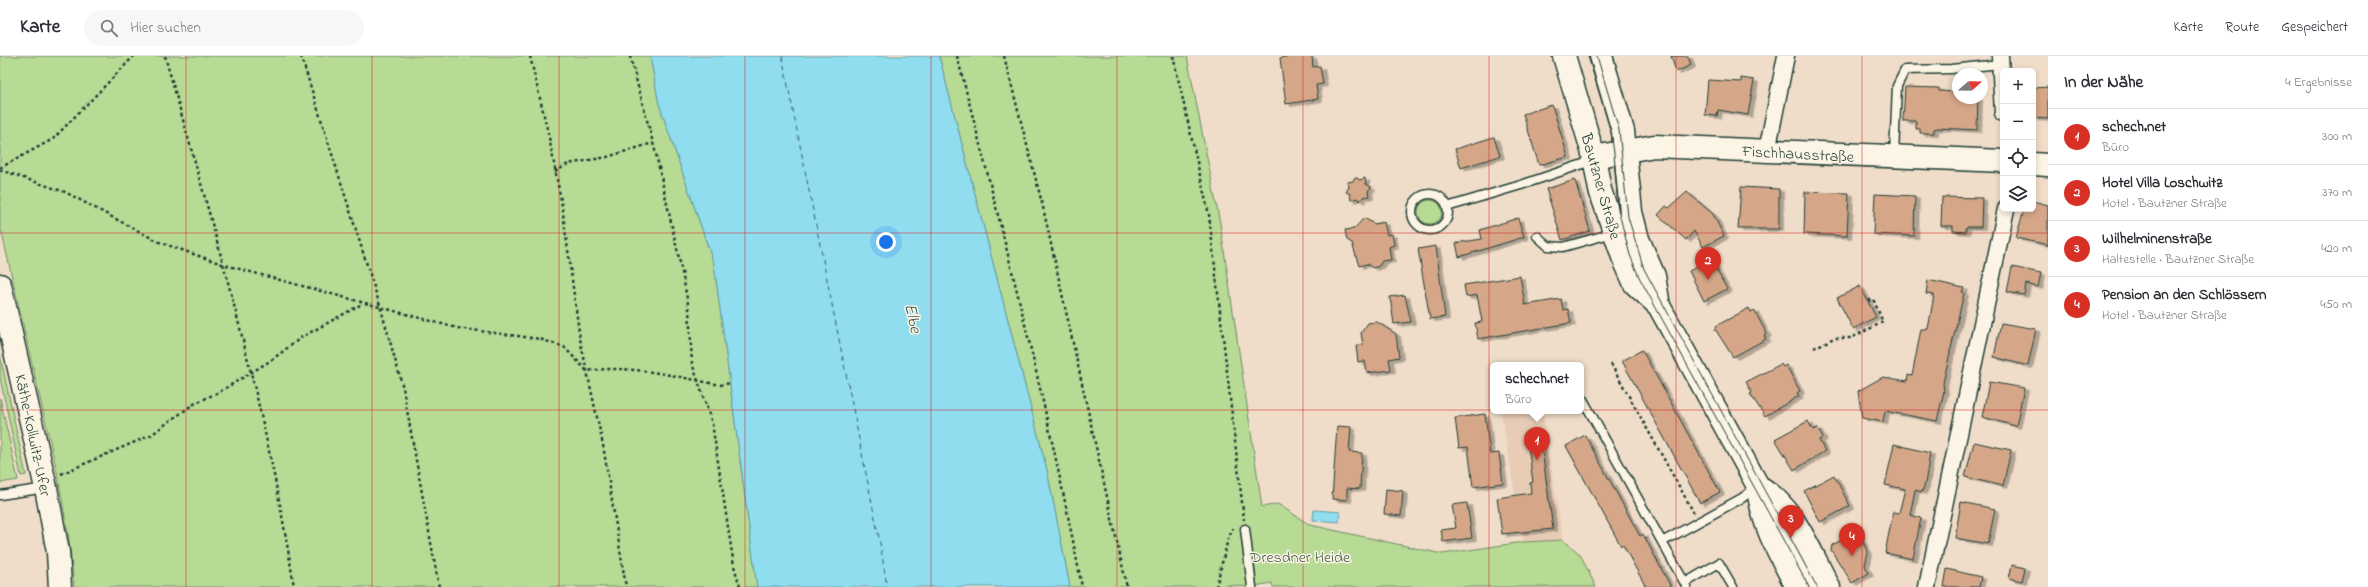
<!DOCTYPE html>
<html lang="de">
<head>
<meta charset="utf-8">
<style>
	:root { --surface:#fff; --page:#f7f7f7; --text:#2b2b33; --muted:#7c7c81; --line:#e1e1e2; --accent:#d93025 }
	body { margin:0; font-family:"Indie Flower",sans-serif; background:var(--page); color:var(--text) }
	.controls { position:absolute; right:12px; top:12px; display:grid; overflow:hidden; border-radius:6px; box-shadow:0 2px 6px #0003 }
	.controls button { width:36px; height:36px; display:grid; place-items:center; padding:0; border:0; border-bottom:1px solid var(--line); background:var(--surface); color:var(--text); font:20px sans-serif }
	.compass { position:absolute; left:1952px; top:12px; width:36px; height:36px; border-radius:50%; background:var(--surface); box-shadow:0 2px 6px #0003; rotate:70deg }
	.you { position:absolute; left:886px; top:186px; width:14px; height:14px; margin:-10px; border:3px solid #fff; border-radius:50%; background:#1a73e8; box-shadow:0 0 0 6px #1a73e833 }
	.badge { display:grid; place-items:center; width:26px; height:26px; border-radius:50%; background:var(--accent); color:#fff; font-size:13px; font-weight:700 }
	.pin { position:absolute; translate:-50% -33px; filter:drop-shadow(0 1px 2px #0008) }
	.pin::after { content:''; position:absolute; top:21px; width:14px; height:12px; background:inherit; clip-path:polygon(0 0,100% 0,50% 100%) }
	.popup { position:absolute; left:1490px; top:306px; width:94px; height:52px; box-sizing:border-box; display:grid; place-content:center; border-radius:6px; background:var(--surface); filter:drop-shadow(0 1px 3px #0005); font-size:13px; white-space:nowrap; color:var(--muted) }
	.popup b { font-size:15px; color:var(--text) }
	.popup::after { content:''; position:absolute; left:50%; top:100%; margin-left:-8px; border:8px solid transparent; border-top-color:var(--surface) }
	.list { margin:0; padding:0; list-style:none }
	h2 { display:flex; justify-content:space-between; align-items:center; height:52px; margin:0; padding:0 16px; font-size:17px }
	h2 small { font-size:13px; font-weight:400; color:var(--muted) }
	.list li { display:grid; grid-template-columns:26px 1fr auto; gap:12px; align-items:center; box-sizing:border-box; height:56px; padding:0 16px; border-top:1px solid var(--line) }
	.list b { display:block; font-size:15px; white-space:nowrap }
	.list p { margin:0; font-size:13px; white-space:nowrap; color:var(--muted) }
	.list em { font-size:13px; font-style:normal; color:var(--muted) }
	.icon { flex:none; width:22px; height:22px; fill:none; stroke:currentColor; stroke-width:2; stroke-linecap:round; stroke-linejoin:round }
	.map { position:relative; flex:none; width:2048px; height:531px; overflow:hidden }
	header { display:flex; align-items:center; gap:24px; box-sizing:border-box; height:56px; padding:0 20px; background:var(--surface); border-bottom:1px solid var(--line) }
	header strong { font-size:19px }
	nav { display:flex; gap:22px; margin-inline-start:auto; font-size:14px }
	.search { width:280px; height:36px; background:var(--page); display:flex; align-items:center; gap:10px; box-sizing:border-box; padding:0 14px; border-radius:22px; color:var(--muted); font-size:15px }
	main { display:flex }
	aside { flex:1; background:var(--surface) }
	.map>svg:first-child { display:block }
	.built { fill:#e8ccb6 }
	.green { fill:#b7da95; stroke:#6b8c64 }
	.water { fill:#90ddf0; stroke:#639da5 }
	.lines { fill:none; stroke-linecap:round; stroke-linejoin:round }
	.ferry { stroke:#365d5a; stroke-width:1; stroke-dasharray:5 4; stroke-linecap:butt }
	.building { fill:#d5a688; stroke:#1f3d34; filter:url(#shadow) }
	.service-casing { stroke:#1f3d34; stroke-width:11 }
	.minor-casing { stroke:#1f3d34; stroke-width:19 }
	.secondary-casing { stroke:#1f3d34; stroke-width:25 }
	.primary-casing { stroke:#1f3d34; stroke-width:25 }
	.path { stroke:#1f3d34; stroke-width:2.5; stroke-dasharray:3 3; stroke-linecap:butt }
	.service { stroke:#fcf5e5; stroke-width:8 }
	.minor { stroke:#fcf5e5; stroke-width:16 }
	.secondary { stroke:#fcf5e5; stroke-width:22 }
	.primary { stroke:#fcf5e5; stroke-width:22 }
	.tram { stroke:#1f3d34; stroke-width:1 }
	.grid { fill:none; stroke:#d62828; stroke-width:1; stroke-opacity:0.55 }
	.labels { text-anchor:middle; stroke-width:3; stroke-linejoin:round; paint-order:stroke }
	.street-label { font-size:16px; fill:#1f3d34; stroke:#fcf5e5 }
	.park-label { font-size:16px; fill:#3d5c47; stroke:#fcf5e5 }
	.water-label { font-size:17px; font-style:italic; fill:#365d5a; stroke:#fcf5e5 }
</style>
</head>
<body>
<header>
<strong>Karte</strong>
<div class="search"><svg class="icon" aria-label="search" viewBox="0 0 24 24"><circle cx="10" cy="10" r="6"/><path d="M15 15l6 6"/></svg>Hier suchen</div>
<nav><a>Karte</a><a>Route</a><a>Gespeichert</a></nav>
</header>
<main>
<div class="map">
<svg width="2048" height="531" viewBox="0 0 2048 531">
	<defs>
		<filter id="shadow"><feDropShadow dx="4.5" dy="2.5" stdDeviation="0" flood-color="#0004"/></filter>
	</defs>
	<rect width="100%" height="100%" fill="#f0ddc9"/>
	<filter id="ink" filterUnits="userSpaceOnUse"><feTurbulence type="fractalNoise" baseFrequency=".025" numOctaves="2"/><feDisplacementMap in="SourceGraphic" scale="8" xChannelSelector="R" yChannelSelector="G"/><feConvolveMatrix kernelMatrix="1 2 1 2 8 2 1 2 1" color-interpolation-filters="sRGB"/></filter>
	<g filter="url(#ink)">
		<!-- built -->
		<path class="built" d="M1501 355H1542L1563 484 1523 486Z"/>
		<!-- green -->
		<path class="green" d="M0 0H650L659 48 714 208 757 531H74L69 483 57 416 0 169Z
			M939 0H1187L1220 167 1262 451 1278 448 1310 469 1442 498 1523 486 1563 484 1580 498 1596 531H1273L1272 527 1249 531 1225 529 1224 531H1070L1047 414Z
			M1418 156a12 12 0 1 1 24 0a12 12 0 1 1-24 0Z
			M0 299 26 419 21 420 0 322Z
			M0 342 18 424 0 427Z"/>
		<!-- water -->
		<path class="water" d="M650 0H939L1047 414 1070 531H757L714 208 659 48Z
			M1314 454 1340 456 1339 466 1313 464Z"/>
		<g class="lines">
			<!-- ferry -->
			<path class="ferry" d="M782 0 880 487 887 531"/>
		</g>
		<!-- building -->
		<path class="building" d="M1290 0H1312L1313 11 1320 10 1323 28 1316 29 1318 43 1286 48 1280 2Z
			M1671 0H1688L1691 9 1676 16Z
			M1741 22 1754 24 1748 59 1718 54 1717 60 1705 59 1708 24 1741 26Z
			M1905 31 1939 32V35L1958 36V42H1978L1977 74 1938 72 1934 73V77H1920V73H1916V65H1903Z
			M2048 31V63L2033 62V32Z
			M1552 49 1568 101 1539 109 1523 58Z
			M1494 81 1500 100 1461 112 1455 93Z
			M1355 121 1360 124 1365 122 1366 128 1371 131 1368 135 1369 140 1363 141 1360 145 1357 142 1351 144 1350 138 1346 136 1349 131 1347 126 1353 125Z
			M1575 124 1590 175 1562 184 1546 133Z
			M1741 131 1779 133V173H1738Z
			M1687 136 1713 158 1724 180 1703 191 1694 175 1686 184 1658 159 1666 150 1669 152Z
			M1805 136 1849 137 1847 180 1804 178Z
			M1875 138 1915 140 1914 180 1873 178Z
			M1942 141 1982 142 1981 171H1966V176L1953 175V170H1941Z
			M2033 145 2048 149V189L2016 182 2024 153H2033Z
			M1364 162 1374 168 1384 166 1387 179 1392 178 1394 189 1389 191 1391 204 1382 205 1379 210 1373 212 1367 208 1359 210 1352 187 1347 184 1345 174 1354 173Z
			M1518 162 1524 181 1459 201 1456 187 1482 183 1480 174Z
			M1436 190 1445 261 1430 263 1418 193Z
			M1711 204 1727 233 1704 245 1689 215Z
			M2012 211 2041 217 2038 231 2026 228 2024 239 2007 236Z
			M1520 220 1525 249 1561 243 1563 254 1568 253 1571 267 1478 283 1475 267 1482 266 1477 239 1466 241 1464 229Z
			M1928 224 1964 232 1962 236 1964 237 1943 327 1944 335 1937 365 1885 355 1883 366 1862 362 1858 335 1883 321 1907 325 1908 319 1912 320 1921 273H1928L1934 239 1926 238Z
			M1860 230 1876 261 1853 273 1837 242Z
			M1405 239 1411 266 1394 268 1390 241Z
			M1749 252 1751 256 1754 254 1767 278 1764 280 1766 283 1733 301 1715 273 1717 272 1716 270Z
			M1377 266 1396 278 1399 301 1389 303 1391 314 1367 317 1365 305 1358 306 1356 290 1363 289 1361 277 1368 267Z
			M2001 267 2036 273 2028 310 1994 301Z
			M1642 294 1720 436 1700 447 1622 305Z
			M1781 308 1783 311 1786 309 1800 335 1797 337 1799 340 1765 360 1750 338 1752 337 1746 326Z
			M1989 326 2024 332 2016 370 1982 361Z
			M1485 358 1490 398 1499 397 1503 427 1473 431 1468 391 1459 392 1455 362Z
			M1808 365 1813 374 1817 372 1823 382 1819 384 1825 395 1794 414 1775 383Z
			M1337 370 1351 371 1349 396 1362 397 1360 433 1347 432V444L1332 443Z
			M1585 379 1640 480 1643 478 1671 531H1646L1623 489 1621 490 1566 390Z
			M1540 380 1553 473 1502 478 1497 442 1531 437 1530 427 1533 426 1527 382Z
			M1974 386 2011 394 2003 430 1965 421Z
			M1894 388 1930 397 1925 428 1922 436 1915 434 1910 459 1921 462 1913 503 1885 497 1893 456 1899 457 1905 433 1885 429Z
			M1834 419 1850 450 1820 466 1804 435Z
			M1386 433 1403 435 1401 460 1384 458Z
			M1961 446 1995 453 1988 488 1955 482Z
			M1467 447 1472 482 1443 486 1441 474 1456 472 1452 449Z
			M1857 476 1868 496 1865 510 1869 517 1852 527 1831 494 1832 489Z
			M2012 509 2025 512 2022 525 2009 522Z
			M1947 513 1981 521 1979 531H1944Z"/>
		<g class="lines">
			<defs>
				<path id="service" d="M1894 99 1897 30 1905 14 1951 13 2000 8
					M1412 156a18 18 0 1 1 36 0a18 18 0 1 1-36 0Z
					M1447 151 1521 129 1583 108 1592 102
					M1537 180 1548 190 1563 191 1613 177
					M1581 340 1687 531
					M0 439 46 432
					M1772 454 1813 531
					M1245 473 1252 531
					M1662 486 1742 442 1757 431
					M1685 527 1719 507 1733 531"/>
				<path id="minor" d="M2000 0 2003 57
					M1767 95 1786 0
					M1927 531 2006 153"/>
				<path id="secondary" d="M1594 101 1654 90 2003 105
					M2033 108 2048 109
					M0 229 46 432 58 496 60 531"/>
				<path id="primary" d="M1564 0 1594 101 1600 134 1623 201 1635 228 1659 250 1758 430C1761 467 1780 499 1797 531
					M1601 0 1623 75 1631 156 1638 183 1654 220 1659 250
					M1758 430C1794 450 1810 496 1829 531"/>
			</defs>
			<!-- service casing -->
			<use href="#service" class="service-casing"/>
			<!-- minor casing -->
			<use href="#minor" class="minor-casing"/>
			<!-- secondary casing -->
			<use href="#secondary" class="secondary-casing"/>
			<!-- primary casing -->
			<use href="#primary" class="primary-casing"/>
			<!-- path -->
			<path class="path" d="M165 0C214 175 267 351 294 531
				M301 0 381 253 403 332 439 531
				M530 0 549 81 562 150 580 283 603 389 626 531
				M630 0 656 98 682 216 689 253 692 307 712 367 734 510 740 531
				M957 0C1003 176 1048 352 1082 531
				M1004 0 1042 147 1127 531
				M1173 0 1209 159 1244 464
				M0 112 53 83 134 0
				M0 114 65 136 159 186 225 209 457 272 540 283 564 291 587 315C633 308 676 321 721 329L730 327
				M555 116 568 108 607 101 653 87
				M1814 292 1834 282H1851L1883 266 1873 243 1868 245
				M1611 308 1694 457
				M61 418 151 379 192 349 221 335 270 305 302 281 362 248
				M1216 531 1228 483 1233 472"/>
			<!-- service -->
			<use href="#service" class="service"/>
			<!-- minor -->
			<use href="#minor" class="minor"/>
			<!-- secondary -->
			<use href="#secondary" class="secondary"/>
			<!-- primary -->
			<use href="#primary" class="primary"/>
			<!-- tram -->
			<path class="tram" d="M1588 0 1611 76 1614 97 1618 153 1630 199 1639 221 1809 531
				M1597 0 1619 74 1628 161 1644 213 1817 531"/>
		</g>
	</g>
	<!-- grid -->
	<path class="grid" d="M186 0V531M372 0V531M559 0V531M745 0V531M931 0V531M1117 0V531M1303 0V531M1489 0V531M1676 0V531M1862 0V531M0 177H2048M0 354H2048"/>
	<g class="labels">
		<!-- street labels -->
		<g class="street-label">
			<text transform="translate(1798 97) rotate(3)" y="6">Fischhausstraße</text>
			<text transform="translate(1602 130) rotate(74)" y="6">Bautzner Straße</text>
			<text transform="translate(34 379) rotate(78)" y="6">Käthe-Kollwitz-Ufer</text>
		</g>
		<!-- park labels -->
		<g class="park-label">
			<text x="1300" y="506">Dresdner Heide</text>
		</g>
		<!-- water labels -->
		<g class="water-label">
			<text transform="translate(914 262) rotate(78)" y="6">Elbe</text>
		</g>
	</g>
</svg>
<div class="controls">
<button>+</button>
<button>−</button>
<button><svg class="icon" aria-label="locate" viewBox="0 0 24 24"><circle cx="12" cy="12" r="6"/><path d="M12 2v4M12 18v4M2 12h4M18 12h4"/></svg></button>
<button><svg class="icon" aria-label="layers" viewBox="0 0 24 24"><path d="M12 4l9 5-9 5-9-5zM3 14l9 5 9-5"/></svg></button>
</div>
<svg class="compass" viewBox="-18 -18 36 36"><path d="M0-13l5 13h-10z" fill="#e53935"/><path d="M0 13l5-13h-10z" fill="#7c7c81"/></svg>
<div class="you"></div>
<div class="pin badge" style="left:1537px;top:404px">1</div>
<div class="popup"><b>schech.net</b>Büro</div>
<div class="pin badge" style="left:1708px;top:224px">2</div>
<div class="pin badge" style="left:1791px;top:482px">3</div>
<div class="pin badge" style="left:1852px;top:500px">4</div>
</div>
<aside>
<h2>In der Nähe<small>4 Ergebnisse</small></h2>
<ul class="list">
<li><span class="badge">1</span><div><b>schech.net</b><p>Büro</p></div><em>300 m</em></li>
<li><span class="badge">2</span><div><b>Hotel Villa Loschwitz</b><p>Hotel · Bautzner Straße</p></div><em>370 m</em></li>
<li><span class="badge">3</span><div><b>Wilhelminenstraße</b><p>Haltestelle · Bautzner Straße</p></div><em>420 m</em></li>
<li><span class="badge">4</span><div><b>Pension an den Schlössern</b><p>Hotel · Bautzner Straße</p></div><em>450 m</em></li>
</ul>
</aside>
</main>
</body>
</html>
